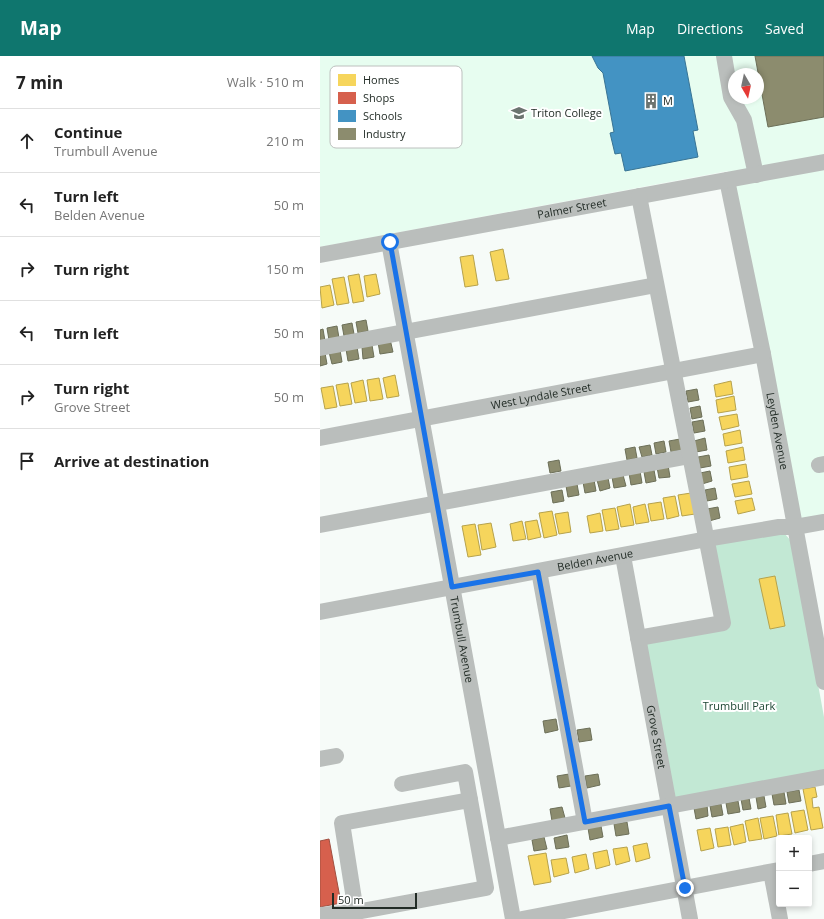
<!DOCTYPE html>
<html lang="en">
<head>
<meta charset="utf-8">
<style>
	:root { --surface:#fff; --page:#f6f6f6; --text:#222; --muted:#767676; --line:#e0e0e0; --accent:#0f766e }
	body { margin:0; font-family:"Open Sans",sans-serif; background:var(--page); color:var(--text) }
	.controls { position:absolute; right:12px; bottom:12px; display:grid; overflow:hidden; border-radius:4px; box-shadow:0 2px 6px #0003 }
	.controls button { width:36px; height:36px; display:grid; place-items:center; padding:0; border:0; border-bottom:1px solid var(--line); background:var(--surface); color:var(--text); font:20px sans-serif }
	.compass { position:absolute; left:408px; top:12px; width:36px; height:36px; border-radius:50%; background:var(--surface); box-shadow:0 2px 6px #0003; rotate:171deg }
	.scale { position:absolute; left:12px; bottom:10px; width:85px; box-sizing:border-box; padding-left:4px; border:2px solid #222c26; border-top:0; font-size:11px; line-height:14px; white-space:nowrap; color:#222c26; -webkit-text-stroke:3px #fff; paint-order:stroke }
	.stop { position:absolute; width:12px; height:12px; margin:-9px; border:3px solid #1a73e8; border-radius:50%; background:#fff }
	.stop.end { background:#1a73e8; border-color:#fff; box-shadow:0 1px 4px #0008 }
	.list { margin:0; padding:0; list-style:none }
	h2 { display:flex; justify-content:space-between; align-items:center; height:52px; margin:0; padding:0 16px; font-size:17px }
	h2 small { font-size:13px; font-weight:400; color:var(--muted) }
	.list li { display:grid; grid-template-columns:26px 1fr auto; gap:12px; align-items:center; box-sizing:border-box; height:64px; padding:0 16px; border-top:1px solid var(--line) }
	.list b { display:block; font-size:15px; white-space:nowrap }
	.list p { margin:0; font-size:13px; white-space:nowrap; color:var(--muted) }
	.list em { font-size:13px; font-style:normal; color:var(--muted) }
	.icon { flex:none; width:22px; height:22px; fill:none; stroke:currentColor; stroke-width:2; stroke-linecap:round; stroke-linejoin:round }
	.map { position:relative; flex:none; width:504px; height:863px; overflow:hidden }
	header { display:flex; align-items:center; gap:24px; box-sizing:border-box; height:56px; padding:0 20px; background:var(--accent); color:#fff }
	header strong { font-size:19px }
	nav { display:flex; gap:22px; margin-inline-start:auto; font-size:14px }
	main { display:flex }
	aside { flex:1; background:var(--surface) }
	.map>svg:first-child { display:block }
	.built { fill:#e7fdf0; fill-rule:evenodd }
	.green { fill:#c2e8d4 }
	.homes { fill:#f6d55c; stroke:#b6a24c }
	.shops { fill:#d6604d; stroke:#a05041 }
	.schools { fill:#4393c3; stroke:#397494 }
	.industry { fill:#8c8c6e; stroke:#6c6f58 }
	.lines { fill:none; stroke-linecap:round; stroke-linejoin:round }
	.minor { stroke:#babebc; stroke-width:16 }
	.route { stroke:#1a73e8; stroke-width:5 }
	.labels { text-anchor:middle; stroke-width:4; stroke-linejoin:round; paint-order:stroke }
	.poi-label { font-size:11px; fill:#222c26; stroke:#fff; text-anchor:start }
	.street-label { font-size:11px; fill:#222c26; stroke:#fff }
	.park-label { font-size:11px; fill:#1d4633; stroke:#fff }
	.key { fill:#fff; stroke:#bdc0be; stroke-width:1 }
	.key-label { font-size:11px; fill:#222c26 }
</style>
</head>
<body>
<header>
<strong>Map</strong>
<nav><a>Map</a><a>Directions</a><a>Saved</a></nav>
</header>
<main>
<aside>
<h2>7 min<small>Walk · 510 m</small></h2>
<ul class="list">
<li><svg class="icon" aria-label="ahead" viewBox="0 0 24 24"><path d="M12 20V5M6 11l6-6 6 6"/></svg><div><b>Continue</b><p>Trumbull Avenue</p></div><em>210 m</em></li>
<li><svg class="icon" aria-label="left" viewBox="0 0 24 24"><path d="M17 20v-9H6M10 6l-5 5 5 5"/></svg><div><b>Turn left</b><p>Belden Avenue</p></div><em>50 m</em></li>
<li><svg class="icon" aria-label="right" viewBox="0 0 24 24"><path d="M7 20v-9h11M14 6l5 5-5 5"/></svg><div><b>Turn right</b></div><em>150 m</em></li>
<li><svg class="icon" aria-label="left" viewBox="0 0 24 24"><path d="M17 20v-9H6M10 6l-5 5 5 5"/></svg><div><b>Turn left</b></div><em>50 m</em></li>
<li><svg class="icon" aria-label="right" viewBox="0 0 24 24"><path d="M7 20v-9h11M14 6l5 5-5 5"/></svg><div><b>Turn right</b><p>Grove Street</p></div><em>50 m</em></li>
<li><svg class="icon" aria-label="arrive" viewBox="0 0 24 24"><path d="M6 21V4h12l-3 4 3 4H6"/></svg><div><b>Arrive at destination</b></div></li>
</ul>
</aside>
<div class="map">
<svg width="504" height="863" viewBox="0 0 504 863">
	<rect width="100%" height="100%" fill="#f6fbf8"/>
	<!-- built -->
	<path class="built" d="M0 0H504V459L477 465 408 115 0 191ZM414 18H438V42H414Z"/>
	<!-- green -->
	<path class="green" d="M464 477 472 486 504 661V718L354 746 324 584 406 568 392 489Z"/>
	<!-- homes -->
	<path class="homes" d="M183 193 189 223 176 225 170 196Z
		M153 199 158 229 145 231 140 201Z
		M39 218 44 245 33 247 28 220Z
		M56 218 60 238 47 241 44 220Z
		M24 221 29 247 17 249 12 223Z
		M10 229 14 249 2 252 0 231Z
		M75 319 79 340 67 342 63 322Z
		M59 322 63 343 50 345 47 324Z
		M43 324 47 345 35 347 31 327Z
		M411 325 413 338 396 341 394 329Z
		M28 327 32 348 20 350 16 329Z
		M13 330 17 351 5 353 1 332Z
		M414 340 416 354 398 357 396 344Z
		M417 358 419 370 402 374 399 361Z
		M420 374 422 387 405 390 403 378Z
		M423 391 425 404 408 407 406 395Z
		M426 408 428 421 411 424 409 411Z
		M429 425 432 438 415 441 412 428Z
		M371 437 375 458 362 460 358 439Z
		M355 440 359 460 347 463 343 442Z
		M432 442 435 454 418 458 415 445Z
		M341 446 344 463 331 465 328 448Z
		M310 448 314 469 301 471 297 451Z
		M325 448 329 466 316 468 313 451Z
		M295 452 299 473 286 475 282 454Z
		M232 455 237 479 224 482 219 457Z
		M248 456 251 476 239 478 235 458Z
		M280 457 283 475 270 477 267 460Z
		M217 464 221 481 208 484 205 466Z
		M202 465 206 483 193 485 190 468Z
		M171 467 176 491 162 494 158 469Z
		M155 468 161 499 148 501 142 470Z
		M455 520 465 570 450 573 439 523Z
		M495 731 497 741 492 742 493 752 499 751 503 772 491 774 483 733Z
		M484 754 488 774 475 777 471 756Z
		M468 757 472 778 459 780 456 759Z
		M453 760 457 780 444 783 440 762Z
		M438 762 442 783 429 785 425 765Z
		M423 768 426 786 414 789 410 771Z
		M408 771 411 789 398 791 395 773Z
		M390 772 394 792 381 795 377 774Z
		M327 787 330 802 316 806 313 790Z
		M307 791 310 805 296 809 293 793Z
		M287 794 290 809 276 813 273 797Z
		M226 797 231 826 214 829 208 800Z
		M266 798 269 813 255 817 252 801Z
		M246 802 249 817 234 821 231 804Z"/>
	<!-- shops -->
	<path class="shops" d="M9 783 21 847 0 851V785Z"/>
	<!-- schools -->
	<path class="schools" d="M272 0H364L378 74 373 75 378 101 305 115 301 97 295 98 290 77 294 76 283 17 278 12Z"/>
	<!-- industry -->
	<path class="industry" d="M435 0H504V61L448 71Z
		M46 264 48 275 38 277 36 266Z
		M32 267 34 278 24 280 22 269Z
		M17 270 19 282 9 284 7 272Z
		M3 273 5 285 0 286V274Z
		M70 283 73 296 60 298 58 286Z
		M52 289 54 301 43 303 42 291Z
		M37 291 39 303 28 305 26 293Z
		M20 294 22 306 12 308 9 296Z
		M0 297H5L7 308 0 310Z
		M377 333 379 344 368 346 366 335Z
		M380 350 382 361 372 363 370 352Z
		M383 364 385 375 374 377 372 366Z
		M385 382 387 394 376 396 374 385Z
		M360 383 362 394 351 396 349 385Z
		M344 385 346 396 336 398 334 387Z
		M330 389 332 399 322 401 319 391Z
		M315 391 317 402 307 404 305 393Z
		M389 399 391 410 380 412 378 401Z
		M239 404 241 415 230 417 228 406Z
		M348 409 350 421 339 422 337 411Z
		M334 414 336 425 326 427 324 416Z
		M320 415 322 427 311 429 309 417Z
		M390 415 392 425 382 428 380 417Z
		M303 419 306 430 294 432 292 421Z
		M288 422 290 432 280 435 277 424Z
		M274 424 276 435 265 437 263 426Z
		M257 428 259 439 248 441 246 430Z
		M395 432 397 443 387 445 385 434Z
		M242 434 244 445 233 447 231 436Z
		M398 451 400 462 389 465 387 453Z
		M236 663 238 674 225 677 223 665Z
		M270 672 272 684 259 686 257 674Z
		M249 718 251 730 239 732 237 720Z
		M278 718 280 729 267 732 265 720Z
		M479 734 481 745 469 747 467 736Z
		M464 736 466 748 454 749 452 738Z
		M444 740 446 751 438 753 436 741Z
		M429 742 431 753 423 754 421 743Z
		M418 745 420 756 408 758 406 747Z
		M401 748 403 759 392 761 390 750Z
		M387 749 388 760 376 763 374 752Z
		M242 751 245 762 232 765 230 753Z
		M307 766 309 778 296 780 294 768Z
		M281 770 283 781 270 784 268 772Z
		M247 779 249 791 236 793 234 782Z
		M224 781 227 793 214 795 212 784Z"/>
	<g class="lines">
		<!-- minor -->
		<g class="minor">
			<path d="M404 0 411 41 424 64 436 119"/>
			<path id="s1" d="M407 124 443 298 504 626"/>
			<path id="s2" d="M69 186 193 863"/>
			<path id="s3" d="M0 199 504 106"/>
			<path d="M0 292 336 229"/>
			<path id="s4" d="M0 382 443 298"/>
			<path d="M499 409 504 408"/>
			<path d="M0 469 370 400"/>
			<path id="s5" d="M303 500 370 863"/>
			<path d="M219 515 265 766"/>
			<path id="s6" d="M0 556 387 483 459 471H475L504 466"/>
			<path d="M318 582 403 567 319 140"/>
			<path d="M0 703 16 700"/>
			<path d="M82 728 145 716 150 744"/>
			<path d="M178 782 504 721"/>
			<path d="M489 808 504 805"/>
			<path d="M451 816 460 863"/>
			<path d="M0 859 36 856 166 832 150 744 22 767 36 856 35 863"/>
			<path d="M202 863 459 814"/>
		</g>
	</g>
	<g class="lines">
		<!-- route -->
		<path class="route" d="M70 186 132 531 218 516 265 766 349 750 365 832"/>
	</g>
	<!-- icons -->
	<defs>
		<symbol id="building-bare" viewBox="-9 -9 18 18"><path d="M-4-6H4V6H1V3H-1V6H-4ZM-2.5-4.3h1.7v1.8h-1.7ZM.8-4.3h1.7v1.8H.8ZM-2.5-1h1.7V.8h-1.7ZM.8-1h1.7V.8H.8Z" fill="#6c7470" stroke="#fff" stroke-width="2.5" paint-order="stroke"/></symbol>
		<symbol id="university-bare" viewBox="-9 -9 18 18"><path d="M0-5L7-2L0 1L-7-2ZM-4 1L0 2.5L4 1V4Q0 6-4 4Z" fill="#6c7470" stroke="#fff" stroke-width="2.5" paint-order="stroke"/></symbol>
	</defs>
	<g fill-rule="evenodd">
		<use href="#building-bare" x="320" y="34" width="22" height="22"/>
		<use href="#university-bare" x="188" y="46" width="22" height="22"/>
	</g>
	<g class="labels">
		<!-- poi labels -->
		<g class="poi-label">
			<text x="343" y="49">M</text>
			<text x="211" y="61">Triton College</text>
		</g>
		<!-- street labels -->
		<g class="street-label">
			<text dy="4" stroke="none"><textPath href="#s3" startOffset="256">Palmer Street</textPath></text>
			<text dy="4" stroke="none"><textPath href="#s4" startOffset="225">West Lyndale Street</textPath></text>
			<text dy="4" stroke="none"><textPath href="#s1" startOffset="256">Leyden Avenue</textPath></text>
			<text dy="4" stroke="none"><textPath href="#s6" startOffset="280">Belden Avenue</textPath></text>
			<text dy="4" stroke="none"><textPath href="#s2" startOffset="404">Trumbull Avenue</textPath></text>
			<text dy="4" stroke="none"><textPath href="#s5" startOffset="184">Grove Street</textPath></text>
		</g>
		<!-- park labels -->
		<g class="park-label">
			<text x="419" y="654">Trumbull Park</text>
		</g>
	</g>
	<!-- legend -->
	<rect x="10" y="10" width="132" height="82" rx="6" class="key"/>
	<rect x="18" y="18" width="18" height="12" fill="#f6d55c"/>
	<rect x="18" y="36" width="18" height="12" fill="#d6604d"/>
	<rect x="18" y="54" width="18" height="12" fill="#4393c3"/>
	<rect x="18" y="72" width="18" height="12" fill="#8c8c6e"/>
	<g class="key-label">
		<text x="43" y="28">Homes</text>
		<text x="43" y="46">Shops</text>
		<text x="43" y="64">Schools</text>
		<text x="43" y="82">Industry</text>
	</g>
</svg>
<div class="controls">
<button>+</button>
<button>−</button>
</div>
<svg class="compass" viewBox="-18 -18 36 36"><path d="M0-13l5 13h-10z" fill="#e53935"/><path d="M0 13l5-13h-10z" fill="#767676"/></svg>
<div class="scale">50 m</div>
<div class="stop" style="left:70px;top:186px"></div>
<div class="stop end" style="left:365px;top:832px"></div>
</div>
</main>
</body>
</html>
